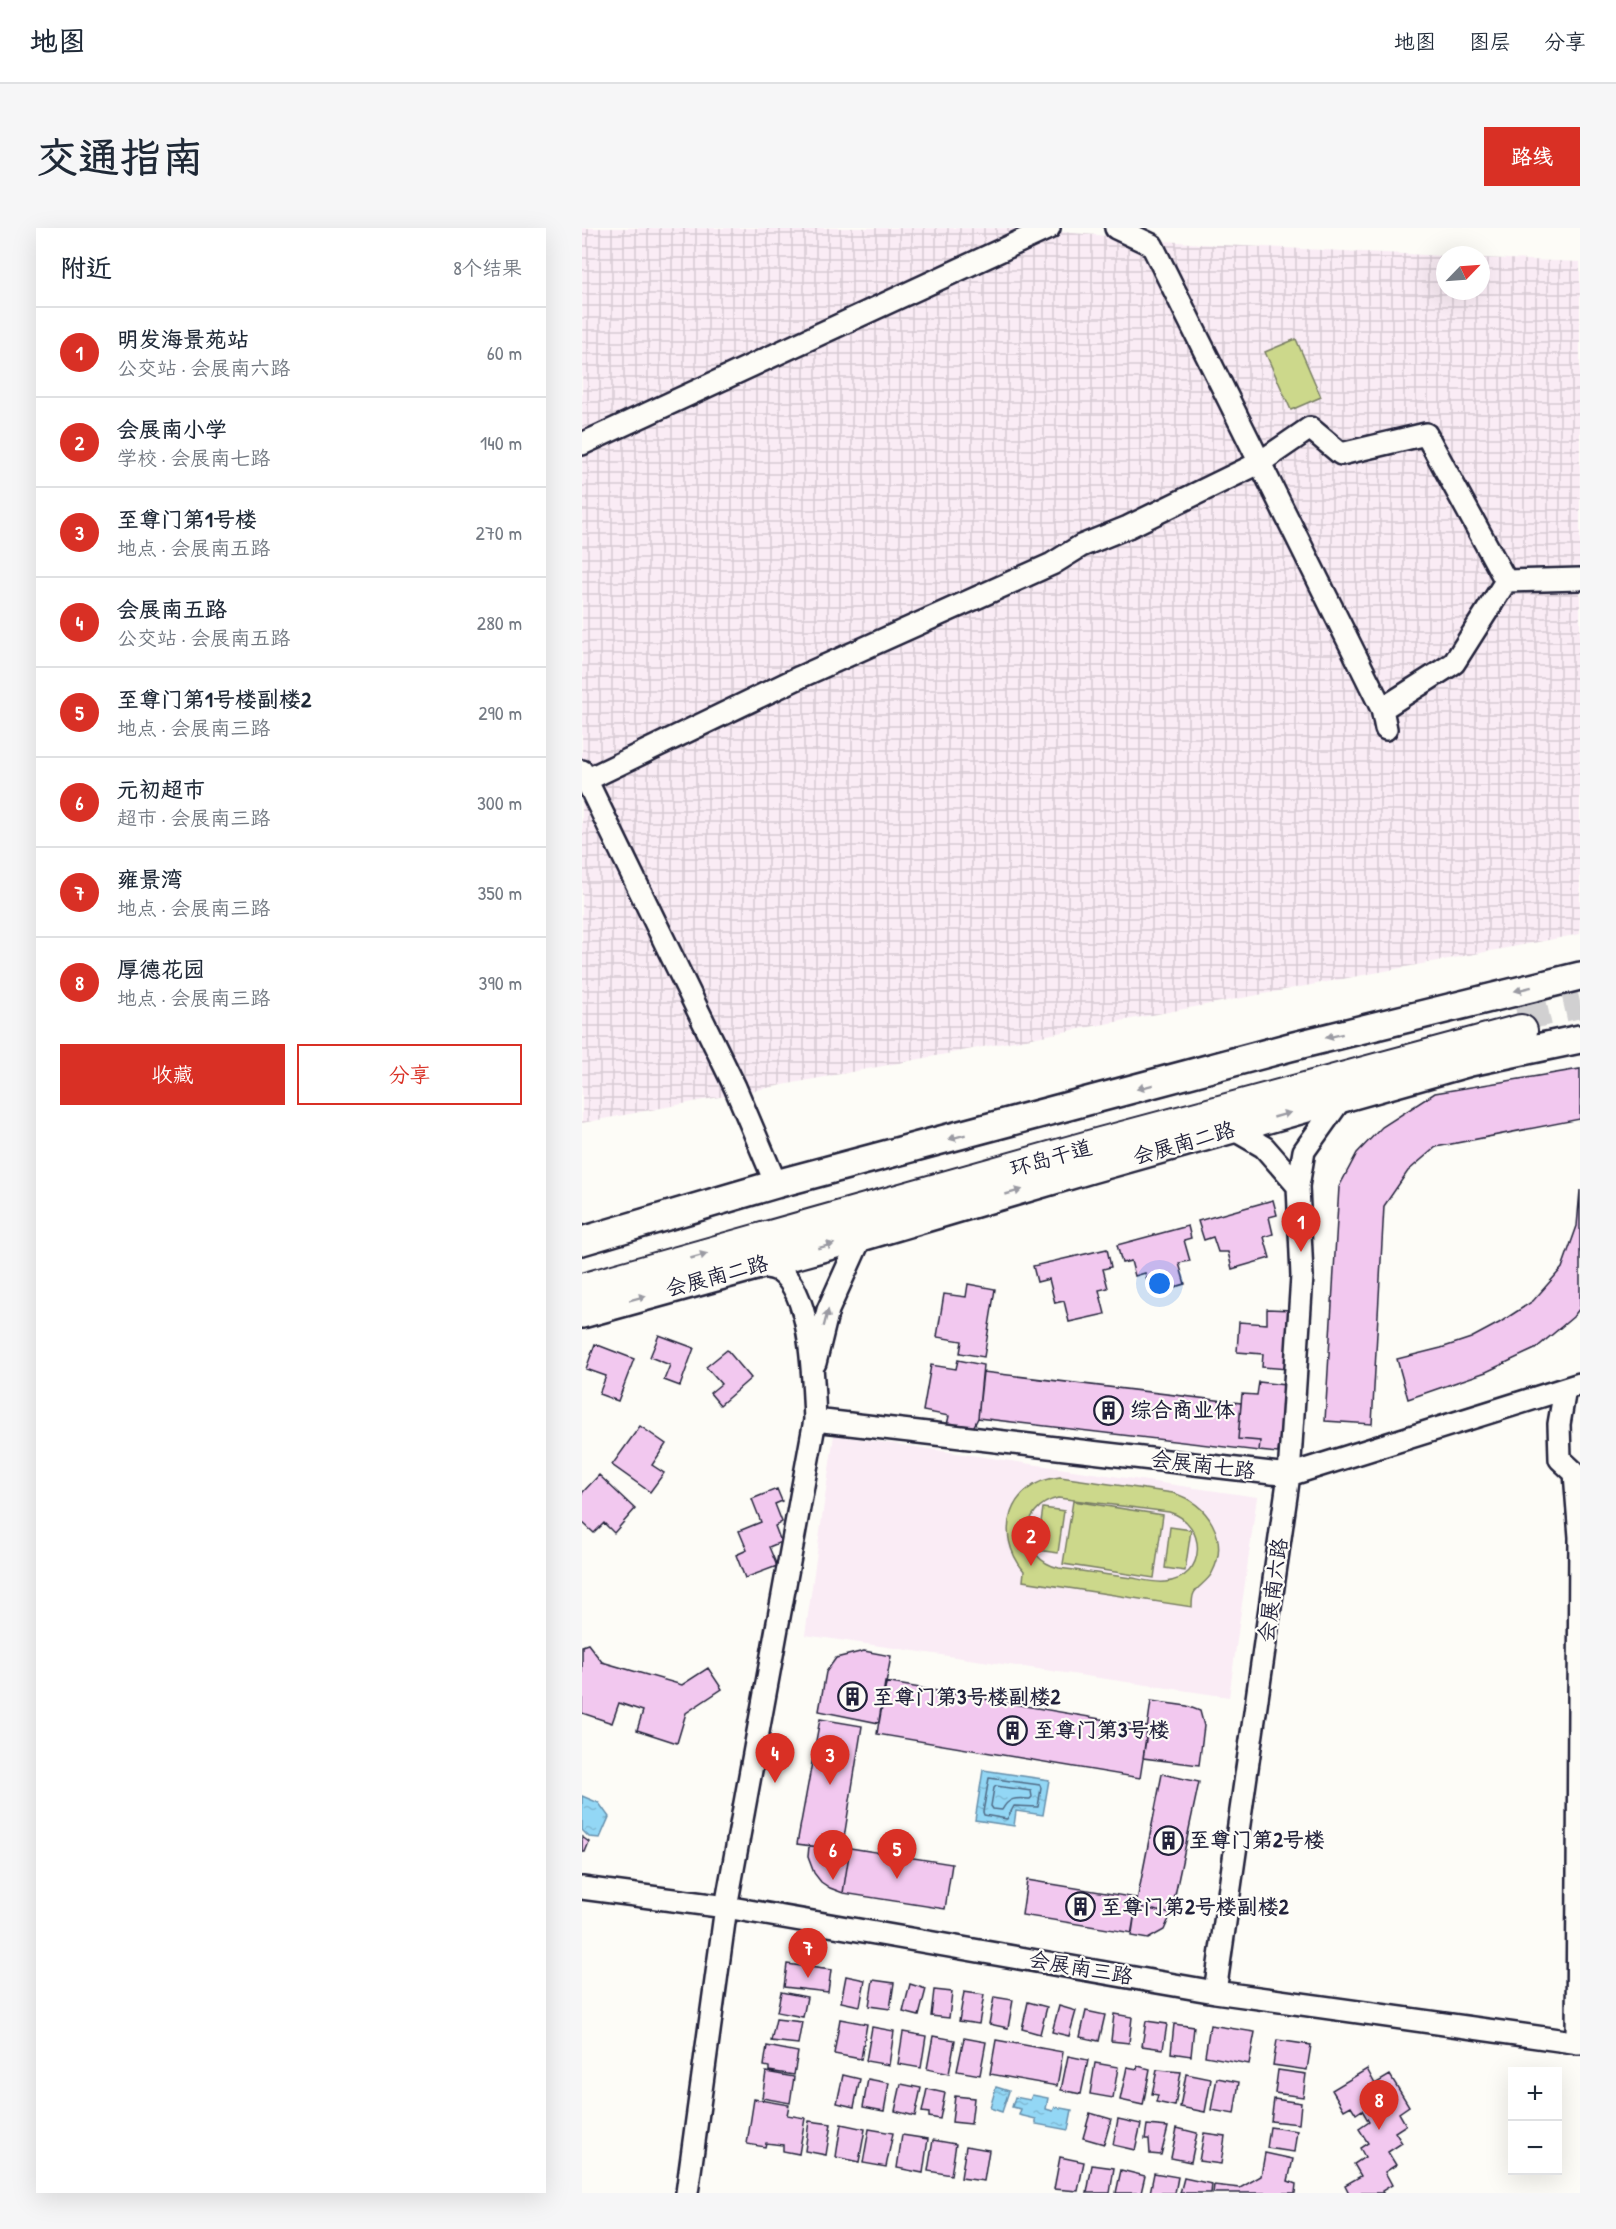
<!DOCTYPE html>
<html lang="zh">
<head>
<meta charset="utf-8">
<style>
	:root { --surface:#fff; --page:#f6f6f7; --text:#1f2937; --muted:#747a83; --line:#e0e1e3; --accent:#d93025 }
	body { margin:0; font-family:"Patrick Hand","LXGW WenKai TC",sans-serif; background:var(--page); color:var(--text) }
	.controls { position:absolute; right:18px; bottom:18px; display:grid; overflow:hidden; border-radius:0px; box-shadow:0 6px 24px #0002 }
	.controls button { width:54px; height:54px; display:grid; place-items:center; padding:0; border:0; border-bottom:2px solid var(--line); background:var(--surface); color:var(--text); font:30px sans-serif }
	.compass { position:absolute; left:854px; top:18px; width:54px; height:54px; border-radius:50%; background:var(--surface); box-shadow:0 6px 24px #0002; rotate:65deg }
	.you { position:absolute; left:578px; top:1056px; width:21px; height:21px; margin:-15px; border:4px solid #fff; border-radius:50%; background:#1a73e8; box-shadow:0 0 0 9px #1a73e833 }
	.badge { display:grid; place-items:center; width:39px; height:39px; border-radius:50%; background:var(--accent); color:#fff; font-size:20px; font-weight:700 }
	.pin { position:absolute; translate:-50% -50px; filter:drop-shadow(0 2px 3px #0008) }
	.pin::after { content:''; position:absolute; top:32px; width:21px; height:18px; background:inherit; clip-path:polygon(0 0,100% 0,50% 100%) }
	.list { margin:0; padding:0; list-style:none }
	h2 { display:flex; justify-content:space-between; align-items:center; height:78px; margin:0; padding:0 24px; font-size:26px }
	h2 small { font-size:20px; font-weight:400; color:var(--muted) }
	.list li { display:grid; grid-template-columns:39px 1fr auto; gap:18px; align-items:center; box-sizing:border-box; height:90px; padding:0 24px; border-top:2px solid var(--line) }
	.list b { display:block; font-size:22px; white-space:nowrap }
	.list p { margin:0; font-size:20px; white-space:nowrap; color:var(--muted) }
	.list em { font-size:20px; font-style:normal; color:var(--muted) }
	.actions { display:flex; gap:12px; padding:18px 24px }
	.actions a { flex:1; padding:14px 0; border:2px solid var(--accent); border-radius:0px; text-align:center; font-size:21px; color:var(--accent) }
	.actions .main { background:var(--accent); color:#fff }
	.map { position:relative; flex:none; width:998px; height:1965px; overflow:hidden; border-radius:0px }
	header { display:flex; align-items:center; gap:36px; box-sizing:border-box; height:84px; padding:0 30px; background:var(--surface); border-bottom:2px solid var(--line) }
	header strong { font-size:28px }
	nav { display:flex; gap:33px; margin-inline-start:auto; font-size:21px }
	.intro { display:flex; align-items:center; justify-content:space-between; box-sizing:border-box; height:144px; padding:0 36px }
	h1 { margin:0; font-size:42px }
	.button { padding:15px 27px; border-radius:0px; background:var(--accent); color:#fff; font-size:21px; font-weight:700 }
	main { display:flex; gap:36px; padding:0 36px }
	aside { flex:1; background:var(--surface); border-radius:0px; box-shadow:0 6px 24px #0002 }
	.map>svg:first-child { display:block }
	.built { fill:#faecf5 }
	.industrial { fill:url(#industrial-grid) }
	.grass { fill:#ccd88b; stroke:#777d63; stroke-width:1.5; fill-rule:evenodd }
	.water { fill:url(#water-ripples); stroke:#668fab; stroke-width:1.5 }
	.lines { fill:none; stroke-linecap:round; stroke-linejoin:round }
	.shore { stroke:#4f6a85; stroke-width:1.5 }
	.building { fill:#f2c8ef; stroke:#22223b; stroke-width:1.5 }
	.highway-tunnel { stroke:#d1d0d1; stroke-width:32; stroke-dasharray:32 16; stroke-linecap:butt }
	.minor-casing { stroke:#22223b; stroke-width:26 }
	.major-casing { stroke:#22223b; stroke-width:32 }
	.highway-casing { stroke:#22223b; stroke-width:36 }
	.minor { stroke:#fdfcf7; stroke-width:21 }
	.major { stroke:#fdfcf7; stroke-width:27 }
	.highway { stroke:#fdfcf7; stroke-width:32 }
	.oneway { fill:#9a9aa2 }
	.labels { text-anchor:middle; stroke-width:4.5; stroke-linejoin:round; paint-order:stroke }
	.street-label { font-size:21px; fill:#22223b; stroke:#fdfcf7 }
	.poi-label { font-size:21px; font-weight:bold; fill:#22223b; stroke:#fdfcf7; text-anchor:start }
</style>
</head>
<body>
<header>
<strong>地图</strong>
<nav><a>地图</a><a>图层</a><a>分享</a></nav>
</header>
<div class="intro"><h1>交通指南</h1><a class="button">路线</a></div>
<main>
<aside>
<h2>附近<small>8个结果</small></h2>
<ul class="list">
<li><span class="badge">1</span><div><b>明发海景苑站</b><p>公交站 · 会展南六路</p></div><em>60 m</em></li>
<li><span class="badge">2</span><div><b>会展南小学</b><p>学校 · 会展南七路</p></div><em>140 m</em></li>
<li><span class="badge">3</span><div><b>至尊门第1号楼</b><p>地点 · 会展南五路</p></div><em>270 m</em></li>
<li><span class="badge">4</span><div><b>会展南五路</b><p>公交站 · 会展南五路</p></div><em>280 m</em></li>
<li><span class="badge">5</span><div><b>至尊门第1号楼副楼2</b><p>地点 · 会展南三路</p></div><em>290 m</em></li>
<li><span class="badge">6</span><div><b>元初超市</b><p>超市 · 会展南三路</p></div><em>300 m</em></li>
<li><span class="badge">7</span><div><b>雍景湾</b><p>地点 · 会展南三路</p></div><em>350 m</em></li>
<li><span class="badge">8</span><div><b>厚德花园</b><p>地点 · 会展南三路</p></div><em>390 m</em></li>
</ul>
<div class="actions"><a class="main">收藏</a><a>分享</a></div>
</aside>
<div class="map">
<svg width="998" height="1965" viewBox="0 0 998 1965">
	<defs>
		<pattern id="industrial-grid" width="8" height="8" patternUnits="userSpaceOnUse" patternTransform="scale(1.5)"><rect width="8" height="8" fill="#faecf5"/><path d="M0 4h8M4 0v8" fill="none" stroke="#d6cad3"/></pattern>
		<pattern id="water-ripples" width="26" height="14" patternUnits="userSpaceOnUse" patternTransform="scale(1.5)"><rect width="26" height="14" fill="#93d7f5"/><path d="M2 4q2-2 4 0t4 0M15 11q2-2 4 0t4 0" fill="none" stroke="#7eb8d3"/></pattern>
	</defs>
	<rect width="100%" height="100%" fill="#fdfcf7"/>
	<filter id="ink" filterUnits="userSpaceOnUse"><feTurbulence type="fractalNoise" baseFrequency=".0167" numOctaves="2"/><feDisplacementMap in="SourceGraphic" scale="12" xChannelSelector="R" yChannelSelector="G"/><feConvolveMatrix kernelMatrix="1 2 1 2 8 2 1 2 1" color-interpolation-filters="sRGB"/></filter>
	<g filter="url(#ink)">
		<!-- built -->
		<path class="built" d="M252 1207 675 1269 647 1469 223 1407Z"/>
		<!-- industrial -->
		<path class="industrial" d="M0 0H433L619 16 863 28V63H899V30L998 34V706L0 895Z"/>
		<!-- grass -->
		<path class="grass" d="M714 111 739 169 709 182 683 124Z
			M478 1249 591 1265C626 1275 648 1311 630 1345 626 1353 615 1359 612 1365 610 1369 610 1376 610 1379L441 1353 442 1343C411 1306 427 1254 478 1249ZM476 1270 587 1284C626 1295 625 1351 583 1354 573 1355 561 1352 551 1350 526 1347 502 1343 477 1340 437 1331 435 1279 476 1270Z
			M491 1273 581 1287 572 1350 481 1336Z
			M461 1280 482 1283 476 1325 455 1322Z
			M588 1299 609 1302 603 1343 583 1340Z"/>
		<!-- water -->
		<path class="water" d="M401 1542 467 1552 461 1587 434 1583 432 1598 393 1592Z
			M0 1568 17 1575 27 1589 18 1610 7 1609 0 1602Z
			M414 1859 427 1863 420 1884 408 1880Z
			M450 1867 466 1870 464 1881 471 1883 473 1879 490 1882 486 1902 454 1896V1891L437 1887 439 1881 430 1879 433 1869 448 1872Z"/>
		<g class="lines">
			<!-- shore -->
			<path class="shore" d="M407 1550 458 1557 459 1560 456 1579 432 1578 425 1591 402 1587 401 1584Z
				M414 1558 449 1563 450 1569 448 1571C434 1570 427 1569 420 1582L411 1581 409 1578 412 1560Z"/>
		</g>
		<!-- building -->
		<path class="building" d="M998 841V891L854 919 826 943 802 978 790 1196 743 1193 757 959 775 925 800 899 853 865Z
			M998 962V1080L991 1089 953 1121 904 1144 826 1171 815 1131 859 1120 889 1110 917 1095 951 1073 980 1040 995 998Z
			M691 972 695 987 687 989 691 1006 682 1009 688 1030 650 1041 646 1024H636L631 1009 622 1012 616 993Z
			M606 998 609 1010 602 1012 608 1033 597 1035 603 1056 569 1066 563 1045 553 1048 549 1033 540 1035 535 1017Z
			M525 1021 529 1039 521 1041 526 1060 517 1062 523 1086 487 1094 482 1073 473 1075 467 1051 455 1054 451 1038Z
			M386 1056 413 1061 402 1129 378 1125 380 1113 355 1109 362 1066 384 1069Z
			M685 1081 710 1082 706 1141 680 1139 681 1126 655 1124 657 1094 685 1096Z
			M77 1107 112 1120 98 1158 82 1152 88 1137 68 1129Z
			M13 1116 52 1131 36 1173 17 1166 24 1148 4 1141Z
			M145 1122 169 1150 138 1177 128 1165 139 1156 124 1139Z
			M376 1132 401 1137 396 1190 390 1202 365 1197 367 1188 341 1183 349 1137 374 1141Z
			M401 1144 659 1175 656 1211 678 1213 677 1223 396 1190Z
			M677 1154 703 1157 696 1225 677 1223 678 1213 656 1211 660 1166 675 1167Z
			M58 1198 84 1216 70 1237 82 1245 68 1264 30 1237Z
			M17 1247 53 1281 32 1305 22 1295 12 1305 0 1294V1265Z
			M195 1261 200 1273 193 1276 200 1294 193 1298 199 1314 187 1319 195 1338 163 1350 154 1327 165 1322 157 1303 179 1294 170 1271Z
			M6 1416 20 1434 100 1457 126 1440 140 1461 104 1485 95 1515 55 1502 61 1483 37 1475 30 1495 0 1485V1418Z
			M282 1423 309 1428 297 1495 237 1483 244 1444 254 1430Z
			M303 1454 566 1499 558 1550 295 1506Z
			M569 1473 605 1478 618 1483 622 1498 617 1537 561 1530Z
			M238 1491 280 1498 260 1622 215 1616Z
			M580 1546 617 1554 589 1686 554 1678Z
			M0 1609 7 1614 3 1624H0Z
			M227 1618 268 1620 261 1665 248 1660 239 1654 232 1645 226 1629Z
			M268 1620 370 1636 363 1681 261 1665Z
			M445 1652 555 1670 550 1705 440 1687Z
			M554 1678 589 1686 582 1702 566 1711 549 1708Z
			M205 1736 249 1742 246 1764 202 1759Z
			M264 1748 283 1752 278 1778 259 1774Z
			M291 1752 312 1755 308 1781 287 1778Z
			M328 1756 344 1761 337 1788 321 1784Z
			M352 1762 370 1764 367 1790 349 1788Z
			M199 1764 225 1769 221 1789 195 1784Z
			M382 1764 402 1767 397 1796 377 1793Z
			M412 1769 431 1772 426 1800 407 1796Z
			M446 1774 465 1779 458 1806 440 1801Z
			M477 1778 494 1783 487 1808 470 1804Z
			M504 1783 523 1787 517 1813 498 1809Z
			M532 1786 550 1789 547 1815 529 1813Z
			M194 1791 220 1794 216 1816 189 1813Z
			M258 1791 285 1796 279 1831 252 1826Z
			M564 1793 585 1796 581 1821 560 1818Z
			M592 1796 612 1799 609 1828 589 1825Z
			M628 1797 673 1804 667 1836 623 1828Z
			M290 1799 312 1803 307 1837 284 1833Z
			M321 1804 344 1808 339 1840 316 1836Z
			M351 1808 373 1812 367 1846 345 1841Z
			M382 1810 404 1814 398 1847 375 1843Z
			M414 1812 481 1824 475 1858 408 1846Z
			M695 1812 729 1817 725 1842 691 1837Z
			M185 1818 216 1824 212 1847 187 1843V1839L182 1838Z
			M486 1828 506 1832 499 1866 479 1862Z
			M513 1835 536 1839 531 1870 508 1866Z
			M556 1838 568 1841 561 1877 538 1872 545 1839 555 1841Z
			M785 1841 793 1856 808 1847 827 1878 817 1885 824 1897 813 1904 820 1915 806 1924 814 1937 803 1944 810 1957 800 1963 801 1965H767L763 1957 779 1948 772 1936 783 1929 778 1920 786 1915 777 1901 787 1894 780 1882 774 1886 769 1878 762 1882 750 1862Z
			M575 1842 599 1844 593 1878 574 1874 576 1867 570 1866Z
			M696 1842 724 1846 721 1869 693 1865Z
			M184 1844 212 1849 208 1875 180 1870Z
			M604 1846 629 1851 623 1884 598 1879Z
			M261 1847 278 1851 272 1879 255 1875Z
			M635 1850 657 1854 652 1886 629 1882Z
			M286 1851 307 1855 302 1883 281 1879Z
			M319 1856 339 1860 333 1888 313 1883Z
			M345 1861 363 1865 358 1891 347 1889V1885L340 1884Z
			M373 1868 392 1870 389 1896 370 1894Z
			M172 1871 207 1877 205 1887 223 1890 217 1926 201 1923V1917L184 1915 183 1919 165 1916Z
			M692 1871 719 1875 717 1896 689 1893Z
			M508 1885 529 1891 522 1916 501 1910Z
			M536 1891 559 1896 553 1922 531 1917Z
			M227 1893 249 1896 244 1927 223 1923Z
			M259 1896 283 1901 277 1934 254 1929Z
			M565 1897 586 1899 579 1927 568 1926 567 1911H563Z
			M688 1899 715 1903 712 1924 685 1920Z
			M595 1900 615 1905 609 1934 589 1930Z
			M287 1901 311 1905 304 1939 281 1935Z
			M622 1905 643 1908 639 1936 617 1933Z
			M320 1907 346 1911 341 1945 315 1940Z
			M351 1912 374 1916 369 1947 346 1943Z
			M384 1918 407 1922 402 1953 379 1950Z
			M683 1925 711 1931 706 1953 714 1956 713 1965H631L632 1957 658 1960 679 1948Z
			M478 1929 502 1934 496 1963 472 1961Z
			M510 1937 532 1940 528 1965H505Z
			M539 1942 563 1948 559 1965H534Z
			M572 1945 596 1949 593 1965H568Z
			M602 1950 630 1956 629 1965H598Z"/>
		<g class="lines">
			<!-- highway-tunnel -->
			<path class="highway-tunnel" d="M935 788 998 774"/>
			<defs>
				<path id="minor" d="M534 0 570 17 800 481 804 501
					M0 216 467 0
					M800 481 872 435 924 353
					M0 543 153 859 194 956
					M0 554 218 449 470 336 499 318 546 299 677 235 728 200 759 226 844 206 924 353 998 351
					M651 901 682 919 716 958
					M233 1135 246 1082 279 1009
					M983 1161 977 1196 978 1231 993 1245 998 1309 995 1815
					M233 1192 707 1247 998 1156
					M0 1660 144 1679 633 1764 998 1815
					M633 1764 707 1247 720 1048 716 958 722 923 759 871
					M105 1965 144 1679 233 1192C231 1154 231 1066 197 1043 191 1039 181 1039 175 1037"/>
				<path id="major" d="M0 1013 194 956 708 819 998 748
					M0 1086 279 1009 509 941 888 834 998 811"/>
				<path id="highway" d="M0 1062 511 918 939 803"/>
			</defs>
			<!-- minor casing -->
			<use href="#minor" class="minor-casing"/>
			<!-- major casing -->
			<use href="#major" class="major-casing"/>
			<!-- highway casing -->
			<use href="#highway" class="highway-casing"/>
			<!-- minor -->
			<use href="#minor" class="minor"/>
			<!-- major -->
			<use href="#major" class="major"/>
			<!-- highway -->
			<use href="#highway" class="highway"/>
		</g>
		<!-- one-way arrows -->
		<defs><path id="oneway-solid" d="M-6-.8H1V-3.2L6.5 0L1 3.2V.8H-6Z" transform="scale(1.5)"/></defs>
		<g class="oneway">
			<use href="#oneway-solid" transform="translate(941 761) rotate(166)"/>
			<use href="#oneway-solid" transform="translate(752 808) rotate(166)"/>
			<use href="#oneway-solid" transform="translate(563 859) rotate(165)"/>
			<use href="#oneway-solid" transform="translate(700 887) rotate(-16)"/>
			<use href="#oneway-solid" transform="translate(375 909) rotate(165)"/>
			<use href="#oneway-solid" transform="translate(432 964) rotate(-16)"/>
			<use href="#oneway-solid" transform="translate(244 1018) rotate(-15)"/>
			<use href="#oneway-solid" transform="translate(117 1028) rotate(-16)"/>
			<use href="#oneway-solid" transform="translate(56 1070) rotate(-15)"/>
			<use href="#oneway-solid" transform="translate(244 1090) rotate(-75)"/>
		</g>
	</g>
	<!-- icons -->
	<defs>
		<symbol id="building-ring" viewBox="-11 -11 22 22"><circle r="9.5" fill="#fdfcf7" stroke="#22223b" stroke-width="1.5"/><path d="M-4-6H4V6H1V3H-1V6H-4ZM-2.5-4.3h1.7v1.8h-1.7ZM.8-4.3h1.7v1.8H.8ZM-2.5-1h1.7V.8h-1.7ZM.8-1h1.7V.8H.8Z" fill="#22223b"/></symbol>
	</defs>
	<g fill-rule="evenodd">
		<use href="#building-ring" x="510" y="1166" width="33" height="33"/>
		<use href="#building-ring" x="254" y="1452" width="33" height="33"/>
		<use href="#building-ring" x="414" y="1486" width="33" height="33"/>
		<use href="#building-ring" x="570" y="1596" width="33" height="33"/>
		<use href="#building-ring" x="482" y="1662" width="33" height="33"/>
	</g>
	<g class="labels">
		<!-- street labels -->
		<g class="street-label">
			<text transform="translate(602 915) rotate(-16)" y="7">会展南二路</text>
			<text transform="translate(469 930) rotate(-16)" y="7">环岛干道</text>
			<text transform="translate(135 1048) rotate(-15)" y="7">会展南二路</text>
			<text transform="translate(621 1237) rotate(7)" y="7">会展南七路</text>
			<text transform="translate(691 1362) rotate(-82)" y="7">会展南六路</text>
			<text transform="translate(499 1740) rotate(10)" y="7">会展南三路</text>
		</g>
		<!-- poi labels -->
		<g class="poi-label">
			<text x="548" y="1189">综合商业体</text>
			<text x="291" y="1476">至尊门第3号楼副楼2</text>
			<text x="452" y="1509">至尊门第3号楼</text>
			<text x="607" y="1619">至尊门第2号楼</text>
			<text x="519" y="1686">至尊门第2号楼副楼2</text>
		</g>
	</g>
</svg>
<div class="controls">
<button>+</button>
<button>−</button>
</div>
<svg class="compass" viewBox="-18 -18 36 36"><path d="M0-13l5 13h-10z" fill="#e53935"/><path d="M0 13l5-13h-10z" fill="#747a83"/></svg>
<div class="you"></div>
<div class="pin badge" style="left:719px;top:1024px">1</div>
<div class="pin badge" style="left:449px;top:1338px">2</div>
<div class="pin badge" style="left:248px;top:1557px">3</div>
<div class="pin badge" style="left:193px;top:1555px">4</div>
<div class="pin badge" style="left:315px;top:1651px">5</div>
<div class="pin badge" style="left:251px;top:1652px">6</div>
<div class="pin badge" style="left:226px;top:1750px">7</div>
<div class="pin badge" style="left:797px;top:1902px">8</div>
</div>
</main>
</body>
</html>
